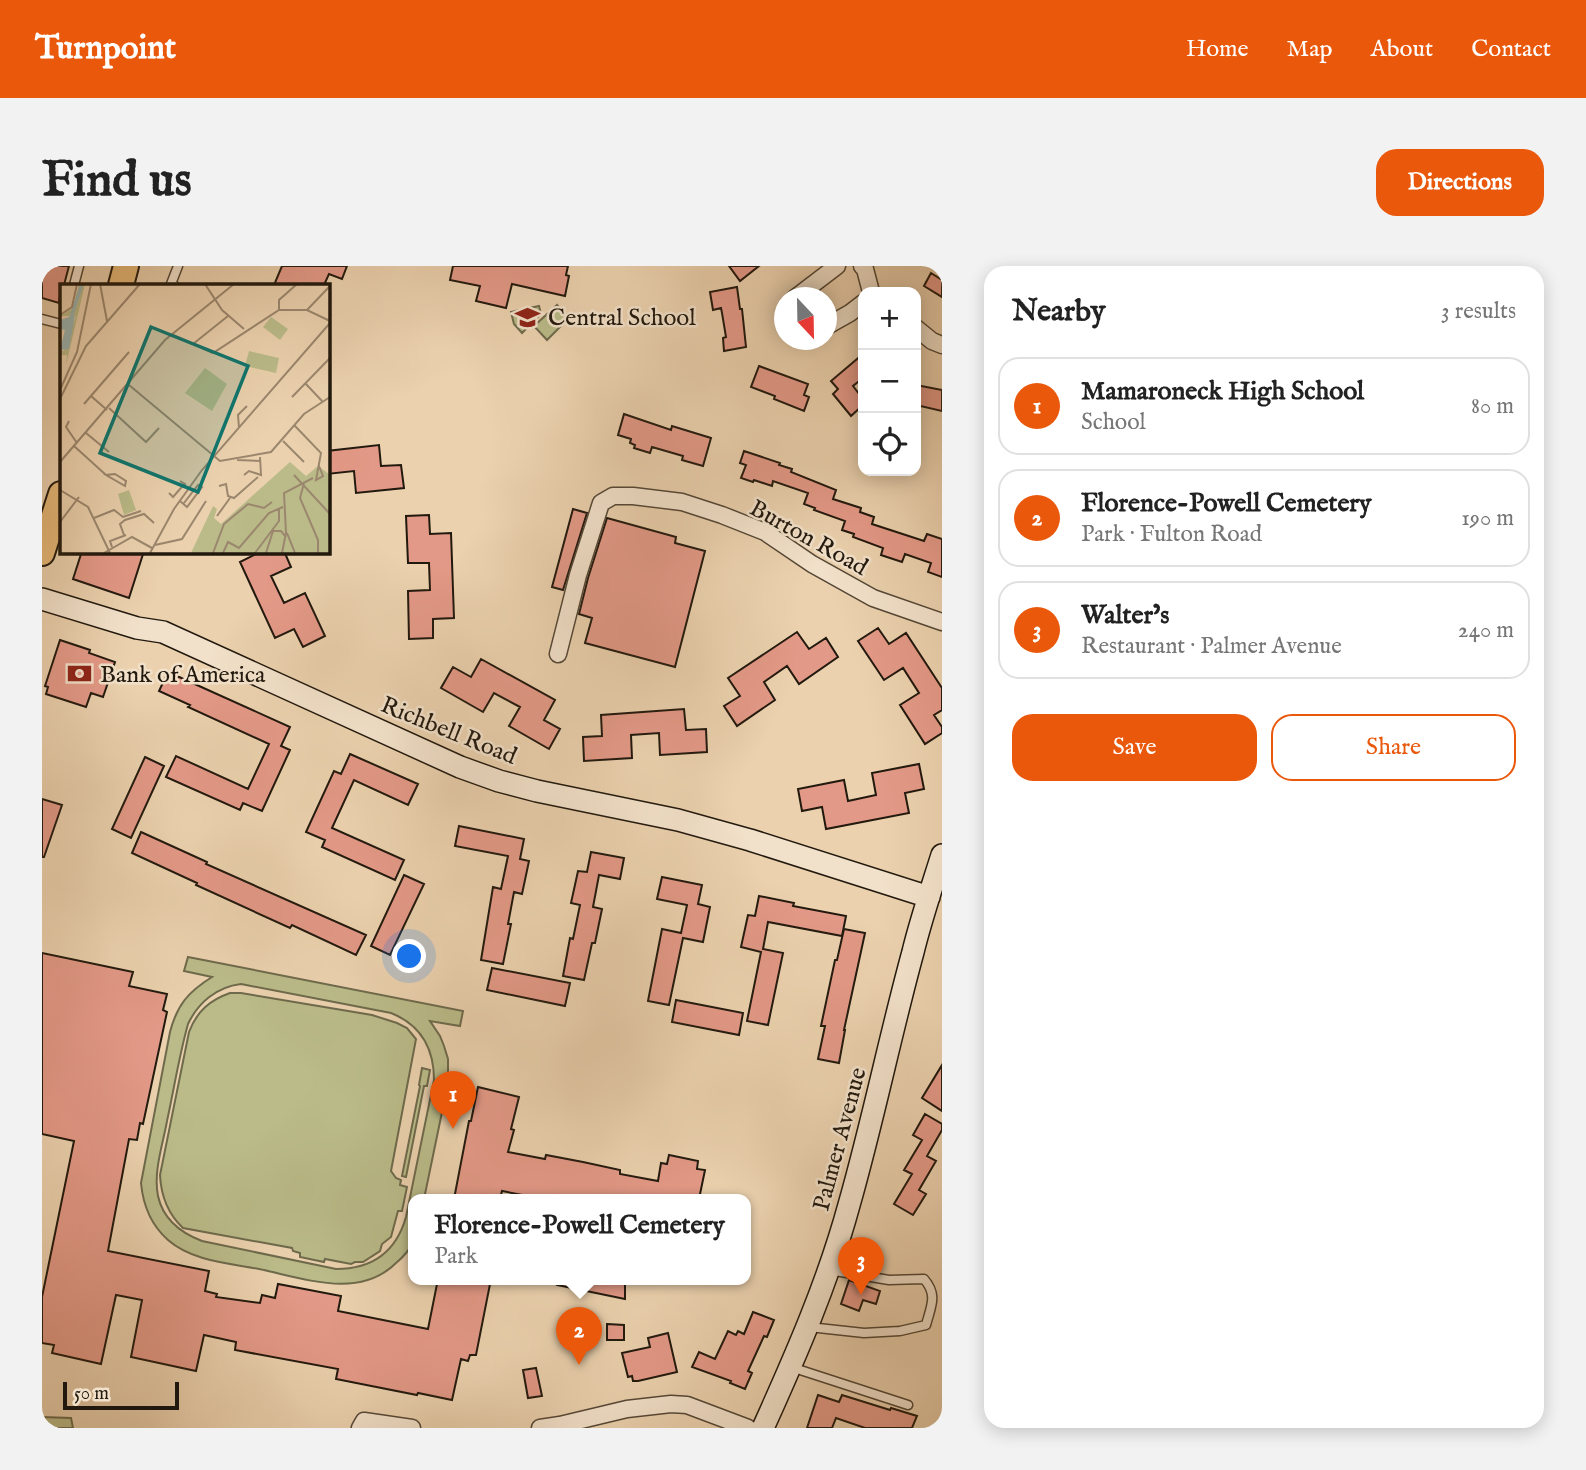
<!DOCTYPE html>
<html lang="en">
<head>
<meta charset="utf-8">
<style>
	:root { --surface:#fff; --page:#f2f2f2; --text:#222; --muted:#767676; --line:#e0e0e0; --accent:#ea580c }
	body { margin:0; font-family:"IM FELL English",serif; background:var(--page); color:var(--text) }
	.controls { position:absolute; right:21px; top:21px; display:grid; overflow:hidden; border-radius:14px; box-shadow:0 4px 18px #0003 }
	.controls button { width:63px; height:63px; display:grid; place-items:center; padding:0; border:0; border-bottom:2px solid var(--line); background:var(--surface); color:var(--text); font:35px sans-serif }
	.compass { position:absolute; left:732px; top:21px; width:63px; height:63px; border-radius:50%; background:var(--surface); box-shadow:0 4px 18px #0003; rotate:158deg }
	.scale { position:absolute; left:21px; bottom:18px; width:116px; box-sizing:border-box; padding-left:7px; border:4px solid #22190e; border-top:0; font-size:19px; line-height:24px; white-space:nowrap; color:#22190e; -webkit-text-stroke:5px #f2e1ca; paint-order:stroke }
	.you { position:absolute; left:368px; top:691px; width:24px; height:24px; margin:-18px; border:5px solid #fff; border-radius:50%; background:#1a73e8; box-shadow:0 0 0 10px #1a73e833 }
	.badge { display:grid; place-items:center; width:46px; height:46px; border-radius:50%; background:var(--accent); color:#fff; font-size:23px; font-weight:700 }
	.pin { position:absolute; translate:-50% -58px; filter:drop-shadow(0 2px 4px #0008) }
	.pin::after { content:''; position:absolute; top:37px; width:24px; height:21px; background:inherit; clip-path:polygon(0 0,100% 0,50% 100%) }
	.popup { position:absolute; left:366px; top:928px; width:343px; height:91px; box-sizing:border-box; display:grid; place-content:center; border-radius:14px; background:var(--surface); filter:drop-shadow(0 2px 5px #0005); font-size:23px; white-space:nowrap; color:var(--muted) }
	.popup b { font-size:26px; color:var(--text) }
	.popup::after { content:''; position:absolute; left:50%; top:100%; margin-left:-14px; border:14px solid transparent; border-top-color:var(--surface) }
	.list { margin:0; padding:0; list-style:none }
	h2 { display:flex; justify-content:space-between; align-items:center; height:91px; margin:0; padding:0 28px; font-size:30px }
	h2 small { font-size:23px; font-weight:400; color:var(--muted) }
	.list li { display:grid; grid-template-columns:46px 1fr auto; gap:21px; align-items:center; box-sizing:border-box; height:98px; margin:0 14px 14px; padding:0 14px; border:2px solid var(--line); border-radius:21px }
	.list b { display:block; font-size:26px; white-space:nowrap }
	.list p { margin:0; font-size:23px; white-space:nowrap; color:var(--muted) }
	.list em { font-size:23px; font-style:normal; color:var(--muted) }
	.actions { display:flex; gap:14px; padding:21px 28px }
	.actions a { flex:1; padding:16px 0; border:2px solid var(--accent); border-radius:21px; text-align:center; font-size:24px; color:var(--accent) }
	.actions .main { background:var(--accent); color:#fff }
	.icon { flex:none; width:38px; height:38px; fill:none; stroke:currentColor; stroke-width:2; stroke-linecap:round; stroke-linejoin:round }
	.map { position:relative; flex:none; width:900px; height:1162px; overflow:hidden; border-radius:21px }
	header { display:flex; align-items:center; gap:42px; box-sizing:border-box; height:98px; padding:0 35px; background:var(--accent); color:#fff }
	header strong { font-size:33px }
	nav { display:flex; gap:38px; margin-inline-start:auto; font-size:24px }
	.intro { display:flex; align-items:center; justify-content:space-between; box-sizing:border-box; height:168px; padding:0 42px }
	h1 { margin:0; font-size:49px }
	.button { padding:18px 32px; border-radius:21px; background:var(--accent); color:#fff; font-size:24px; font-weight:700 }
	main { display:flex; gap:42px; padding:0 42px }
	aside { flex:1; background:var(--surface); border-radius:21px; box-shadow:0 4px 18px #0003 }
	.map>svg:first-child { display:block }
	.green { fill:#babb89; stroke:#6e6a4c; stroke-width:2; fill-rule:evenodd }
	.building { fill:#e39987; stroke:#22190e; stroke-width:2 }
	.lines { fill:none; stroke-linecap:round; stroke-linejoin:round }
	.lane-casing { stroke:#544736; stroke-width:11 }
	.street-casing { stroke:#544736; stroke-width:19 }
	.secondary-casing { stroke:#22190e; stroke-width:24 }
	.primary-casing { stroke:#22190e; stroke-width:28 }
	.lane { stroke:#f2e1ca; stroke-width:8 }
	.street { stroke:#f2e1ca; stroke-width:16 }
	.secondary { stroke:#f2e1ca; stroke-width:21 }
	.primary { stroke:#e6b877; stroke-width:24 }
	.labels { text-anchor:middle; stroke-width:5; stroke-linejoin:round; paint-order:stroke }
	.poi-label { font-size:24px; fill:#22190e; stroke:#f2e1ca; text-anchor:start }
	.street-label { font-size:24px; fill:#22190e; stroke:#f2e1ca }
	.inset-river { fill:none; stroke:#9ab5b3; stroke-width:3.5 }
	.inset-road { fill:none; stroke:#9b876e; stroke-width:2 }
	.view { fill:#0f766e; fill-opacity:0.15; stroke:#0f766e; stroke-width:3.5 }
	.inset-edge { fill:none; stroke:#22190e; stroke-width:3.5 }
</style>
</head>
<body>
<header>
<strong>Turnpoint</strong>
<nav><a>Home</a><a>Map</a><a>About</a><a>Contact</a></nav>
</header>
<div class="intro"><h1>Find us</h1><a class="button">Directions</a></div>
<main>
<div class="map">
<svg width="900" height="1162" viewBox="0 0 900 1162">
	<rect width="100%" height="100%" fill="#ebd1ae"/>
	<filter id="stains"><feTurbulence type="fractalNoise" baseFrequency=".00286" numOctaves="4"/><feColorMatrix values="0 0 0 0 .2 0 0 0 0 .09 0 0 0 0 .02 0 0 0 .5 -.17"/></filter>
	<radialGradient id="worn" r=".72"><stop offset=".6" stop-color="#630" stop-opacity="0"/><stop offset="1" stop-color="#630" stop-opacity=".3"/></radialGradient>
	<!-- green -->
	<path class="green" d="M515 39 527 52 505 74 492 60Z
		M497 40 499 48 480 67 472 58 469 46Z
		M146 691 421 745 418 760 388 755 398 770 402 780 406 793V807L405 822 382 933H371C371 943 373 967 371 976 368 983 360 992 354 997 317 1034 261 1012 217 1003 186 997 150 995 126 974 109 959 101 939 99 917L128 766C135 739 146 726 170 711L142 705ZM199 718 349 747C379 759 392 782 392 814L364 951C354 986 331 1003 294 1003L160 975C139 967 121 953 116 930 111 906 121 878 125 855 132 823 137 790 146 758 156 737 174 721 199 718Z
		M188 727H199L330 749 355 757 365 762 374 773 349 905 354 912 359 914 358 919 365 921 360 945H356L349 971 340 978 338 985 321 996H313L309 998 283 993 282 996 258 991V987L251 985 250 982 141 962C125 947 119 930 118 909L147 766C155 745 168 734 188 727Z
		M380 802 388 804 385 820H382L364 911 360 910 378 820 377 819Z
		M0 1151 29 1152 31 1162H0Z"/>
	<!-- building -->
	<path class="building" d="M2 0H27L22 19H19L17 37 0 32V6Z
		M240 0H305L300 13 287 8 282 19H232Z
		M411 0H526L524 9 527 10 523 30 470 18 464 42 434 35 438 20 408 14Z
		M687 0H717L698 15Z
		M889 7 900 14V31L882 20Z
		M695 21 698 43H700L704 81 682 85 681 72 684 71 680 47 679 42 671 44 668 26Z
		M821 88V112L811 120 821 133V139L809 150 791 128 796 123 789 115Z
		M717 100 766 118 762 129 767 131 762 145 732 133 733 130 709 121Z
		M874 119 900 124V145L874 139Z
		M582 148 629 164 630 160 669 172 661 200 640 194 641 190 610 181 608 187 592 182 593 179 588 177 589 173 576 169Z
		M337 179 339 200 359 199 362 222 314 227 312 205 285 208V185Z
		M702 185 738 197 737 199 750 203 749 206 794 224 791 233 819 242 818 246 832 251 830 258 882 275 885 268 900 273V311L886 306 889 297 863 288 860 296 839 289 841 282 811 271 812 268 800 264 803 255 772 244 773 242 762 238 766 227 731 215 730 220 712 214 711 216 699 212 704 199 698 197Z
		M531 243 545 247 521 324 510 321Z
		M387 249 388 268 409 267 412 352 391 353V372L367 373 366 325 388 324 387 297H366L364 250Z
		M565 252 634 271 633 277 663 285 633 401 543 377 550 352 537 348 546 312Z
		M40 285H102L87 332 31 313Z
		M220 285H242L249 301 229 310 242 337 263 327 283 370 261 381 252 363 233 372 198 296Z
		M836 362 847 378 864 367 900 422V444L892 449 900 461V467L883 478 858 439 877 427 861 402 842 414 816 375Z
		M755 366 767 383 784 372 796 391 757 418 745 400 722 416 733 434 695 460 682 440 698 430 686 412Z
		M18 374 48 384 47 387 73 396 61 431 49 427 44 441 4 428 6 421 3 420Z
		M439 393 513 434 502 454 518 463 507 483 467 460 478 441 452 427 441 446 399 422 411 401 429 411Z
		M126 406 248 461 239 480 248 484 220 545 201 537 198 544 124 511 134 490 206 523 227 478 146 441 148 439 117 425Z
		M642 443 644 464 664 463 665 486 618 489 617 467 589 469 590 492 542 495 541 471 560 470 559 449Z
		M308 488 376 518 366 539 312 514 290 562 362 594 353 614 280 581 283 574 264 566 292 505 299 508Z
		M103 491 122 500 89 572 70 563Z
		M877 498 882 523 863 527 867 547 784 563 780 541 760 545 756 523 802 514 806 535 834 529 830 507Z
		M0 533 20 539 2 591H0Z
		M417 560 482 573 478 593 487 595 480 628 472 626 466 658H469L461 698 439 694 451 621 459 623 466 590 413 580Z
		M99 566 165 596 164 598 324 669 314 689 250 659 248 662 154 619 155 617 90 587Z
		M549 586 582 592 578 613 557 609 551 641 560 643 553 677H550L542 714 521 710 528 672 531 673 538 639 529 637 536 605 545 606Z
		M362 609 382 618 348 689 329 680Z
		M620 611 660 619 656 638 668 641 661 676 641 672 627 739 606 735 620 663 639 667 645 639 615 633Z
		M717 630 752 637 751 640 804 650 800 670 726 656 721 683 741 687 726 759 705 755 719 686 699 681 706 649 713 650Z
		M802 663 823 667 802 764H803L797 797 776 793 783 760H779L793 694H795Z
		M0 687 91 706 87 720 125 728 121 744 125 746 101 858 98 857 95 874 87 873 66 985 167 1005 163 1025 175 1028 174 1031 218 1037 220 1029 233 1032 236 1018 299 1030 296 1045 386 1063 396 1013H449L434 1089H428L426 1095 419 1093 410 1134 376 1127 375 1129 294 1113 296 1103 193 1084 194 1076 162 1069 154 1105 89 1091 100 1034 74 1029 59 1098 10 1087 12 1079 0 1077V1031L32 875 0 868Z
		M450 702 528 717 523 740 445 724Z
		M634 734 701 747 697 769 630 756Z
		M900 799V845L880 832Z
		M436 821 477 831 469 863 472 864 466 886 503 893 504 889 541 896 578 904V908L616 915 619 897 625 898 627 889 656 895 655 903 663 904 657 933H501L460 925 458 933H412L427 855H429Z
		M883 848 900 858V864L885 890 894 895 877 924 884 928 871 949 852 938 870 908 862 904 880 874 871 869Z
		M516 1013H583V1033L515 1019Z
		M807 1014 838 1025 834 1038 821 1034 817 1045 799 1038Z
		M711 1046 732 1054 725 1071 722 1070 706 1105 710 1107 703 1123 688 1117 689 1115 650 1101 657 1086 673 1093 686 1065 694 1069 696 1065 702 1068Z
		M565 1058 582 1059V1074H565Z
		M626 1067 635 1106 596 1115H591L590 1110 586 1111 580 1087 608 1081 606 1072Z
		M494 1102 500 1130 486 1132 481 1104Z
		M776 1129 797 1136 800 1129 848 1144 849 1142 875 1150 870 1162H823L794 1152 790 1162H765Z"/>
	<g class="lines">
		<defs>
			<path id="lane" d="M32 19 37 0
				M132 19 129 18 136 0
				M0 53 19 58
				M767 1061 822 1067 858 1065 884 1059C889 1040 896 1029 882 1013L847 1014 787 1004
				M749 1101 866 1139"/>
			<path id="street" d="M820 0 823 3 829 26
				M753 32 795 0
				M785 60 808 47 821 37
				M874 62 890 75 900 79
				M516 388 536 309 559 237 571 230H591L640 236 680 249 723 266 770 298 831 332 900 356
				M318 1162 322 1155 370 1162
				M498 1162 518 1159 585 1143 629 1138 645 1139 706 1162"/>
			<path id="secondary" d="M0 333 95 362 121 366 418 501 457 515 495 525 636 554 708 574 887 631
				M721 1162C754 1089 786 1016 807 939 831 855 848 770 871 686 879 653 890 621 900 589"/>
			<path id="primary" d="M79 19 84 0
				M0 287 19 228"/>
		</defs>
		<!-- lane casing -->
		<use href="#lane" class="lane-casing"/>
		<!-- street casing -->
		<use href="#street" class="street-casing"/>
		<!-- secondary casing -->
		<use href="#secondary" class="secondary-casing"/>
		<!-- primary casing -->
		<use href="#primary" class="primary-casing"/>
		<!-- lane -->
		<use href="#lane" class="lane"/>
		<!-- street -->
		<use href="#street" class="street"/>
		<!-- secondary -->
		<use href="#secondary" class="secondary"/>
		<!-- primary -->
		<use href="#primary" class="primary"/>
	</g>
	<!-- icons -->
	<defs>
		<symbol id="school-bare" viewBox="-9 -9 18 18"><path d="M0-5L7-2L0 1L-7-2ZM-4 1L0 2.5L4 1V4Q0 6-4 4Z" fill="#8f2418" stroke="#f2e1ca" stroke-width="2.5" paint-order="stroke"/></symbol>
		<symbol id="bank-bare" viewBox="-9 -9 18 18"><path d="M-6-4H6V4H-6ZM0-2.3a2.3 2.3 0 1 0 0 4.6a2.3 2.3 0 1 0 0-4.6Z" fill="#8f2418" stroke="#f2e1ca" stroke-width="2.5" paint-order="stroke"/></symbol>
	</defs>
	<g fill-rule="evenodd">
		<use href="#school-bare" x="468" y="34" width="35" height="35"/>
		<use href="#bank-bare" x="20" y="390" width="35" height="35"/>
	</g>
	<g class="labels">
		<!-- poi labels -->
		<g class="poi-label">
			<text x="506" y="59">Central School</text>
			<text x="58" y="416">Bank of America</text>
		</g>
		<!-- street labels -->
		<g class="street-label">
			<text transform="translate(767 271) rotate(29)" y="8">Burton Road</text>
			<text transform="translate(407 464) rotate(22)" y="8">Richbell Road</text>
			<text transform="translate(797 873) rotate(-75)" y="8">Palmer Avenue</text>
		</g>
	</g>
	<!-- overview -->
	<g transform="translate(18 18)">
		<rect width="270" height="270" fill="#ebd1ae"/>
		<path d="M19 0H25L6 81 7 71H0V66L4 67 16 32H0L13 24ZM211 33 228 45 220 56 203 43ZM189 67 219 74 216 89 185 82ZM145 84 167 100 152 127 125 109ZM230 178 246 192 258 182 269 190V269H131L153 222 157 225 154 234 161 240ZM69 206 76 226 64 231 58 210Z" fill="#babb89"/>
		<path d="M15 31 9 65 0 66 5 46 0 45V36Z" fill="#9ab5b3"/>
		<path class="inset-river" d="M11 33 22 0"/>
		<path class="inset-road" d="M40 0 47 37M145 0 162 26 184 45M219 26V16L237 0M247 26 270 2M0 31 12 23 17 0M111 50 153 69 219 26H247L270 37M133 60 168 32M245 99 262 117M69 101 160 177 211 168 244 130 270 113M0 106 17 68 31 0M31 112 47 126M232 113 270 74M0 115 26 62 80 0M24 120 69 68M49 124 86 158 99 144M9 137 6 143 17 159M235 142 261 169 256 196 263 192 259 182M179 144 178 131 187 122M26 149 49 168M223 157 244 178M14 162 46 191M177 176 201 177M0 178 105 56 174 0M55 190 66 197 65 202 46 191ZM184 191 189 187 201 191 200 173M234 191 270 230M244 199 240 214 258 256V269M159 202 166 200 168 212 174 214 198 193M0 206 28 223 50 269M109 209 113 213 120 205 125 200 120 197M120 217 127 223 142 203 138 201 124 219M157 232 170 214M34 234 54 226 63 233 81 227M0 238 19 213M227 249 235 269M64 251 60 240 65 236 84 230 94 239M95 261 122 255 146 217M52 263 50 257 66 251M44 269 72 253 92 264M90 269 114 225 142 186 270 39M153 269 164 240 188 220 204 224 212 218M163 269 168 258 179 264 209 229 223 223M195 269 219 237V225M206 269 213 247H221L226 253M222 269 226 249 224 209 253 194"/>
		<path class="view" d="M91 43 188 82 138 208 40 169Z"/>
		<rect width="270" height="270" class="inset-edge"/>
	</g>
	<rect width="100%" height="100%" filter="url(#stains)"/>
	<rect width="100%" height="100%" fill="url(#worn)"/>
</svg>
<div class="controls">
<button>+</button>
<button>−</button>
<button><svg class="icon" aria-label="locate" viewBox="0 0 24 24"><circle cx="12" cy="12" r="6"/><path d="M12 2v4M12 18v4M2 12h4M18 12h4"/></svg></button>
</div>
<svg class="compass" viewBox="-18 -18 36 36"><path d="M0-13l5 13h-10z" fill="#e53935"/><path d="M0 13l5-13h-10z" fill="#767676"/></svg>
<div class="scale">50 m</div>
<div class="you"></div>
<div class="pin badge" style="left:411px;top:863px">1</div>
<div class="pin badge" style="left:537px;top:1099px">2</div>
<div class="popup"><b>Florence-Powell Cemetery</b>Park</div>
<div class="pin badge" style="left:819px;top:1029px">3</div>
</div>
<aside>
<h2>Nearby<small>3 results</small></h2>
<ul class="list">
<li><span class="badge">1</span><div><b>Mamaroneck High School</b><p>School</p></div><em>80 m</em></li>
<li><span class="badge">2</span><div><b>Florence-Powell Cemetery</b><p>Park · Fulton Road</p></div><em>190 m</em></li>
<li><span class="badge">3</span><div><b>Walter’s</b><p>Restaurant · Palmer Avenue</p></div><em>240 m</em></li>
</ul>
<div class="actions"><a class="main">Save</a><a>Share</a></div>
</aside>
</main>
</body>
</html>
